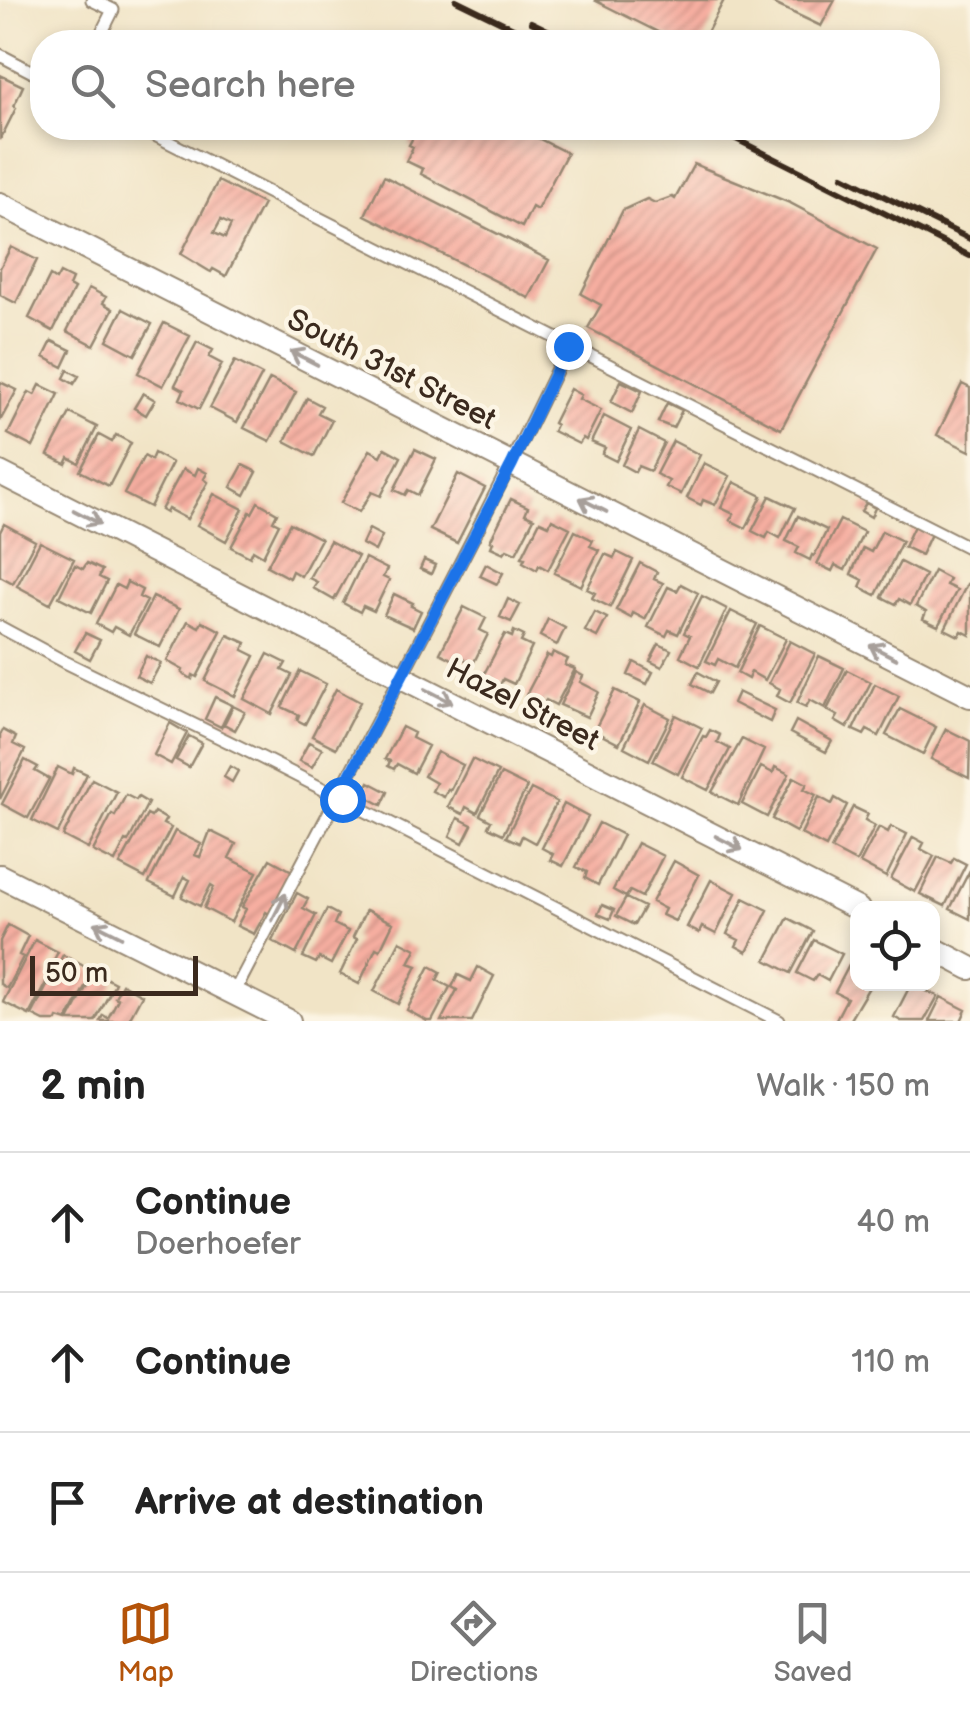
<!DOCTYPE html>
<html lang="en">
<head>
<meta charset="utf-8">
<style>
	:root { --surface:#fff; --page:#f6f6f6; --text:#222; --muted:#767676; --line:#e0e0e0; --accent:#b45309 }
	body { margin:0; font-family:"Balsamiq Sans",sans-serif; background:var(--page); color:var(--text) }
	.controls { position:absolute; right:30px; bottom:30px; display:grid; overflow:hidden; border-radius:20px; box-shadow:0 5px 15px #0003 }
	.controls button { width:90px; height:90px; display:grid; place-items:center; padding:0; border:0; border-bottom:2px solid var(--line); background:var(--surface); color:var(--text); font:50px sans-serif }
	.scale { position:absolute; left:30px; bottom:25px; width:168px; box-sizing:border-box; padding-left:10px; border:5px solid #3b2a1e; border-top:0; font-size:28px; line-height:35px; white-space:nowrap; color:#3b2a1e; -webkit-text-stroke:8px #fcf5e5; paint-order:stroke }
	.stop { position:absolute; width:30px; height:30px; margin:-22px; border:8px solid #1a73e8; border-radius:50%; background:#fff }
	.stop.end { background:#1a73e8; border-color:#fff; box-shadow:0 2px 10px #0008 }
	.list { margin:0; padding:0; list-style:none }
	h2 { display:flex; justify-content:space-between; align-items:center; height:130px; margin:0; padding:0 40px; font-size:42px }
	h2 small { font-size:32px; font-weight:400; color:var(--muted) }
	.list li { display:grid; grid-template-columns:65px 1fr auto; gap:30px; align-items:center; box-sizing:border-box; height:140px; padding:0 40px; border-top:2px solid var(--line) }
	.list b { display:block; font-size:38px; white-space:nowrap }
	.list p { margin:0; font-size:32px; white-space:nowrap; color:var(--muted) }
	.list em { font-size:32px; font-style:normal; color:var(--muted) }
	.icon { flex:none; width:55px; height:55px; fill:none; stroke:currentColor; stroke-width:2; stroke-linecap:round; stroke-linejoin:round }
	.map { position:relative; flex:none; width:970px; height:1021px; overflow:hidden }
	.search { position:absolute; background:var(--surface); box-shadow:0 5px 15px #0003; left:30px; right:30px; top:30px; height:110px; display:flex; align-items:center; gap:25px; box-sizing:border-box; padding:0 35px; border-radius:40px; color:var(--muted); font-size:38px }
	.sheet { height:550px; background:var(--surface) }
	nav { display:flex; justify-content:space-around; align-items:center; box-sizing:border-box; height:140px; border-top:2px solid var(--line); background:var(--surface); font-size:28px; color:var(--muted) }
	nav a { display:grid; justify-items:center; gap:5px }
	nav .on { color:var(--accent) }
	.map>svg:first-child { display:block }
	.building { fill:url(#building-hatch); fill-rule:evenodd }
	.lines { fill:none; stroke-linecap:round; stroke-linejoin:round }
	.lane-casing { stroke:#968772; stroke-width:15 }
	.street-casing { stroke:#968772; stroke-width:26 }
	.lane { stroke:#fff; stroke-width:11 }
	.street { stroke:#fff; stroke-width:22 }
	.rail { stroke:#3b2a1e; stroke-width:6 }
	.oneway { stroke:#a79f9a }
	.route { stroke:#1a73e8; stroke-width:12 }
	.labels { text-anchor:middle; stroke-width:9; stroke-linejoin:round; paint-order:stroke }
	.street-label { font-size:30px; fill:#3b2a1e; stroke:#fcf5e5 }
</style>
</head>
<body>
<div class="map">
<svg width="970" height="1021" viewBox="0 0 970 1021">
	<defs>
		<pattern id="building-hatch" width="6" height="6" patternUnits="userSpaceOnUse" patternTransform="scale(2.5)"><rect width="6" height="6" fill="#f7afa1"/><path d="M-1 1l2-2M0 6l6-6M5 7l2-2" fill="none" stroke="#c98f83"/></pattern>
	</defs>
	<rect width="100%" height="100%" fill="#fcf5e5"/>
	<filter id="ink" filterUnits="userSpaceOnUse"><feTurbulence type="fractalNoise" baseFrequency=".01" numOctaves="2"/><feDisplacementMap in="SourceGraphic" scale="20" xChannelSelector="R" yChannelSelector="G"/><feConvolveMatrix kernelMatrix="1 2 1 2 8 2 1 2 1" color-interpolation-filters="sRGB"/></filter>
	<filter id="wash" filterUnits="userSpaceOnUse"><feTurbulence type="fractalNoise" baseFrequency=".0048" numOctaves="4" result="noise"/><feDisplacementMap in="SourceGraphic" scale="40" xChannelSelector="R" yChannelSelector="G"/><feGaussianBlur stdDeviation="2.25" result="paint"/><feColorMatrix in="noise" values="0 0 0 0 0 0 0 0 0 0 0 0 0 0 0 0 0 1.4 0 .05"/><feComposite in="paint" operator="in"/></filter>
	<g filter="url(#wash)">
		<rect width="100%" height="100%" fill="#f1e4c6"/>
		<g id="blocks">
			<!-- building -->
			<path class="building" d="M594 0H724L702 42H678Z
				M766 0H835L821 26Z
				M0 75 23 86 14 106 16 108 0 140Z
				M418 128H518L567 153 537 210 532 207 522 227 421 174 423 169 406 161 413 147 409 145Z
				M694 164 790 203 877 249 781 429 588 328 601 305 581 294 623 210 647 199 655 203 672 197 675 199Z
				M384 176 549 260 529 298 365 215Z
				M218 181 263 204 226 276 213 269 211 272 209 271 181 254ZM221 220 231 225 225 238 214 233Z
				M11 247 37 260 16 303 0 295V268Z
				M60 273 72 279 69 286 74 289 53 331 29 318 50 276 56 280Z
				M89 288 106 297 103 303 113 309 94 345 67 331Z
				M123 309 152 324 135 355 107 340Z
				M164 323 190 336 163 386 138 373Z
				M52 341 71 350 63 367 44 357Z
				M197 342 213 350 209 357 222 364 199 409 180 399 184 390 175 385Z
				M235 361 262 375 237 422 210 408Z
				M68 370 79 376 74 384 64 378Z
				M270 379 296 392 270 441 244 428Z
				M621 381 642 391 632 413 611 402Z
				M0 382 17 390 0 421Z
				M962 384 970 388V451L937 435Z
				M40 385 59 394 33 447 8 434 29 392 35 395Z
				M570 389 581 395 579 399 601 410 586 440 583 438 579 444 553 431 556 425 553 423Z
				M143 393 155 400 146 415 134 408Z
				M307 398 322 406 318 413 332 420 314 456 285 441Z
				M667 403 682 410 673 428 658 422Z
				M70 413 97 427 79 463 69 458 66 464 48 455Z
				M604 416 631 430 616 461 602 454 605 448 591 442Z
				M639 430 664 443 650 471 638 466 635 472 622 465Z
				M99 435 112 442 116 435 131 443 109 486 80 471Z
				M673 441 700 455 681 494 666 487 669 481 656 474Z
				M385 448 401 457 381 496 372 492 359 512 341 503 370 450 381 456Z
				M415 449 436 459 418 495 408 490 405 495 394 490Z
				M154 453 172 463 150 507 124 494 144 456 151 460Z
				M704 463 730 476 715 505 703 500 701 505 687 498Z
				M243 465 257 472 245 495 231 487Z
				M198 468 207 473 204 479 208 482 187 519 168 509 166 513 161 510 183 469 195 475Z
				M458 474 485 488 457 543 430 530Z
				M734 482 762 496 746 528 730 520 734 514 721 508Z
				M214 494 243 509 226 541 197 525Z
				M770 496 795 508 780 538 769 532 766 538 752 531Z
				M511 499 528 507 525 514 534 518 516 553 507 549 504 553 491 547 493 542 490 541Z
				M258 502 277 513 273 521 279 524 263 556 253 550 250 557 231 547 250 512 252 513Z
				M866 503 875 508 871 517 861 511Z
				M798 516 827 530 814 556 812 555 810 560 796 553 799 547 786 541Z
				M552 519 570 528 548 570 539 565 537 570 523 562 525 558 522 557 540 521 549 525Z
				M840 520 864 532 845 570 835 565 832 571 817 564Z
				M290 523 321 539 301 576 292 571 289 578 267 566Z
				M4 524 35 541 13 583 0 576V532Z
				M914 526 931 534 921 555 904 547Z
				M369 529 382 536 375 551 362 544Z
				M575 531 593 540 590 546 599 550 581 586 554 573Z
				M882 531 902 541 876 595 860 587 863 580 851 574 863 548 871 552Z
				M330 541 358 556 334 600 313 588 317 582 309 578Z
				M40 542 74 559 50 604 17 586Z
				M617 552 633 560 610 607 592 598 595 593 587 589 605 554 614 558Z
				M365 558 387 569 383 577 389 580 374 611 363 606 360 612 343 603Z
				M424 560 435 565 431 574 420 569Z
				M900 562 925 575 910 605 899 599 896 604 882 597Z
				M87 563 102 570 99 577 107 581 91 613 59 597 75 565 83 569Z
				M640 563 657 572 654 579 663 583 645 619 633 613 631 618 616 610Z
				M486 564 503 573 497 584 480 576Z
				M934 571 949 579 946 585 957 590 938 626 923 619 926 612 916 606Z
				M127 582 142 590 139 597 147 601 129 635 114 627 111 632 96 624 116 585 124 589Z
				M681 584 698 593 678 634 669 630 666 636 648 627 668 587 677 591Z
				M967 584 970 585V635L962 631 959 636 945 629Z
				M394 594 413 603 411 606 421 611 413 628 384 615Z
				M702 596 727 609 699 666 680 656 690 636 684 633Z
				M153 597 179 609 160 647 134 634Z
				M508 599 520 605 511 622 500 617Z
				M464 607 486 618 480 630 488 634 473 664 460 657 458 662 440 653Z
				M731 611 757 624 735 668 718 659 715 665 706 661Z
				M595 612 607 618 597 637 585 631Z
				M548 619 565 628 557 645 540 636Z
				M188 621 199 627 202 621 221 631 197 677 193 675 192 679 182 673 183 670 167 661Z
				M760 626 786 639 765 680 751 672 748 679 737 673Z
				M514 631 524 636 521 642 532 647 514 684 503 679 500 685 483 676 505 634 512 637Z
				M85 633 100 640 90 659 75 651Z
				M228 635 246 643 243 650 255 656 235 696 205 681Z
				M790 641 815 654 790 703 777 696 780 689 769 683Z
				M659 644 671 650 662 667 650 661Z
				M553 652 568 659 565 665 575 669 556 705 546 700 542 706 525 697 547 655 551 657Z
				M268 654 286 663 282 670 292 675 272 714 244 699Z
				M146 656 161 663 150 683 136 676Z
				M819 656 844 668 825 708 810 700 806 707 797 703Z
				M634 662 653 672 647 684 628 675Z
				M847 670 871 682 847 728 835 721 838 716 827 710Z
				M300 671 326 684 305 724 297 720 299 715 282 707Z
				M576 672 583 676 580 682 599 692 587 717 560 705Z
				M698 672 716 682 710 693 692 684Z
				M875 684 899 696 879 736 867 730 864 735 853 730Z
				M336 689 360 702 336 748 312 736Z
				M615 690 640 702 619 744 594 731Z
				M738 692 775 710 770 722 733 703Z
				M215 697 232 705 221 727 205 719Z
				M645 705 670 718 649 760 624 747Z
				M233 706 245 712 235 730 224 724Z
				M900 709 936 727 923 754 886 735Z
				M676 715 702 728 678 774 653 761Z
				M796 721 832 741 826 752 790 733Z
				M170 723 187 733 171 764 154 755Z
				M402 727 414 733 412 738 428 746 414 773 397 764 394 769 388 766 390 761 385 759Z
				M946 729 970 741 969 778 931 759Z
				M3 730 16 737 13 744 25 750 0 799V735Z
				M710 730 720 735 717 742 730 749 708 790 682 777 703 736 706 737Z
				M189 736 202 743 189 767 176 760Z
				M742 739 764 750 738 805 712 792Z
				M309 742 322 749 312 767 299 761Z
				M437 752 463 765 450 791 448 789 444 797 432 791 436 783 424 776Z
				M472 759 498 772 477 813 466 807 463 814 448 807Z
				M25 760 38 767 35 771 49 779 28 818 2 804Z
				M230 766 238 771 232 782 224 777Z
				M58 767 72 774 74 768 87 774 58 833 32 820Z
				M761 767 773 773 775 767 789 774 767 817 742 804Z
				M501 774 527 787 503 834 488 827 491 821 480 815Z
				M794 777 807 784 804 789 816 795 796 832 772 819Z
				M92 779 117 792 88 849 63 836Z
				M369 782 388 792 382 805 363 795Z
				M531 789 557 802 535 843 522 836 519 843 506 837Z
				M126 795 136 800 138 797 148 803 128 842 125 841 115 862 93 851 112 814 115 816Z
				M819 797 832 804 835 798 847 805 826 847 801 834Z
				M564 804 588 817 563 866 550 860 553 854 542 848Z
				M853 807 868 814 865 820 875 826 856 862 831 849Z
				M154 812 166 819 163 824 171 828 145 878 120 865 147 815 151 817Z
				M458 818 472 825 463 843 450 836Z
				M599 823 623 835 598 885 585 878 587 872 576 867Z
				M891 826 907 834 886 877 860 863 879 827 888 832Z
				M175 831 201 844 195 855 200 857 210 831 236 844 229 858 257 872 231 922 204 908 214 887 211 885 200 906 182 897 190 880 184 877 175 896 149 883Z
				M913 837 924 843 921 849 934 856 915 892 891 879Z
				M637 843 663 856 642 897 630 891 626 897 613 890Z
				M938 857 951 863 954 858 966 864 945 906 920 894Z
				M270 859 292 871 269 914 266 912 254 934 237 926 246 909 242 907Z
				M674 861 699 875 675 921 662 915 665 909 652 902Z
				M970 870V919L950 909Z
				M711 880 736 893 716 934 702 927 699 933 687 927Z
				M297 893 308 899 303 908 316 915 296 954 272 941Z
				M626 898 644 907 634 925 616 916Z
				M744 898 768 910 747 952 736 946 739 940 727 934Z
				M602 905 614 910 610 919 598 914Z
				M327 909 338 915 334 924 348 931 331 964 319 958 316 963 303 957Z
				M366 910 393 923 380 950 376 948 359 984 340 974 357 939 353 937Z
				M788 918 813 931 791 973 766 960Z
				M8 925 28 936 19 955 23 957 7 988 0 984V941Z
				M35 940 58 952 47 973 50 975 29 1015 3 1002Z
				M814 940 842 954 828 981 817 975 813 981 797 973Z
				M400 941 416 949 409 963 417 966 398 1004 374 991Z
				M63 955 93 971 67 1021 58 1018 57 1021H44L32 1015Z
				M854 956 858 958V984H871L849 1021H835L847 998 835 992Z
				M430 966 441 972 437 980 450 987 432 1021H427L407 1010Z
				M478 967 494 976 472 1021H441L457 990 452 987 458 975 471 981Z
				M94 972 115 983 95 1021H69Z
				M122 984 142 995 128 1021H100L103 1015 108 1018 118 999 115 997Z
				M911 984 938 996 924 1021H901L894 1017Z
				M941 997 966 1010 961 1021H929Z"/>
		</g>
	</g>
	<g filter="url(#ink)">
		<use href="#blocks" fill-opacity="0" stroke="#968772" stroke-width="2.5"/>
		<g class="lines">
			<defs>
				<path id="lane" d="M92 0 113 10 97 42
					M0 55 42 77
					M141 128 970 548
					M0 627 65 662 262 758 779 1021
					M234 993C346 778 464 565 568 346"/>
				<path id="street" d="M0 204 970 696
					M0 473 858 909
					M0 876 289 1021
					M932 948 970 968"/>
			</defs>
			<!-- lane casing -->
			<use href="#lane" class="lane-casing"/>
			<!-- street casing -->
			<use href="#street" class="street-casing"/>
			<!-- lane -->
			<use href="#lane" class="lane"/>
			<!-- street -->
			<use href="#street" class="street"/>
			<!-- rail -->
			<path class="rail" d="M456 0 542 42
				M531 22 572 42
				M714 128 970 256
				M843 176 970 239"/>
		</g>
		<!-- one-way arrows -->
		<defs><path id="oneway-shaft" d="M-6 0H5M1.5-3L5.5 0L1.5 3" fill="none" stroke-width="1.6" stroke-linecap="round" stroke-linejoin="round" transform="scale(2.5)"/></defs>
		<g class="oneway">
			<use href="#oneway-shaft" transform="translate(304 358) rotate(-153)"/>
			<use href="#oneway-shaft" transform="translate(593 505) rotate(-153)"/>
			<use href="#oneway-shaft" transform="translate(87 517) rotate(27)"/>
			<use href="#oneway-shaft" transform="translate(883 652) rotate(-153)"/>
			<use href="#oneway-shaft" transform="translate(439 696) rotate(27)"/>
			<use href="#oneway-shaft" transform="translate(729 843) rotate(27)"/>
			<use href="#oneway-shaft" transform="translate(279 907) rotate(-63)"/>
			<use href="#oneway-shaft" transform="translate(108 930) rotate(-153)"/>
		</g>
	</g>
	<g class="lines" filter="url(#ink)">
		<!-- route -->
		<path class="route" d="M342 799 338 798 512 464 568 346"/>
	</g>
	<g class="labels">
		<!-- street labels -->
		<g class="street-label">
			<text transform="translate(392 369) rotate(27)" y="10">South 31st Street</text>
			<text transform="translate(523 704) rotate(27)" y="10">Hazel Street</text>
		</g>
	</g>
</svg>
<div class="controls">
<button><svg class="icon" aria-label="locate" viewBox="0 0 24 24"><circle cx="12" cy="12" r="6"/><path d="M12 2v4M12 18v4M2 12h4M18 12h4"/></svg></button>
</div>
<div class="scale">50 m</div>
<div class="stop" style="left:342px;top:799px"></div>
<div class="stop end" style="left:568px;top:346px"></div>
<div class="search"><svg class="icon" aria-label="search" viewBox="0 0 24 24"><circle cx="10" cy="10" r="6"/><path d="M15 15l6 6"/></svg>Search here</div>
</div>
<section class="sheet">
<h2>2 min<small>Walk · 150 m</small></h2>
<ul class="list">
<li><svg class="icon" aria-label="ahead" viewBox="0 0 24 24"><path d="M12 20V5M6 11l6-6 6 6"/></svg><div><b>Continue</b><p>Doerhoefer</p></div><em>40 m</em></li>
<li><svg class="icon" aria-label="ahead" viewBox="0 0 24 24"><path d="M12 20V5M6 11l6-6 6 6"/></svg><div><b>Continue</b></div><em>110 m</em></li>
<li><svg class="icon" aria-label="arrive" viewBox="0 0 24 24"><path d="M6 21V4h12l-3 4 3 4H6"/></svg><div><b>Arrive at destination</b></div></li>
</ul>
</section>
<nav>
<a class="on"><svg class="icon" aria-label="map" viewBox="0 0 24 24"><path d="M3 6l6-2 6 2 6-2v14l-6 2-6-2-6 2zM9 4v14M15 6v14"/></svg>Map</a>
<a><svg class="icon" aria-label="directions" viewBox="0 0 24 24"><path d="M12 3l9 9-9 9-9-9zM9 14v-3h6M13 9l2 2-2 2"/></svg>Directions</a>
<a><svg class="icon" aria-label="saved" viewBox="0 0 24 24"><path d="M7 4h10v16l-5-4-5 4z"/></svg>Saved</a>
</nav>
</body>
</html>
